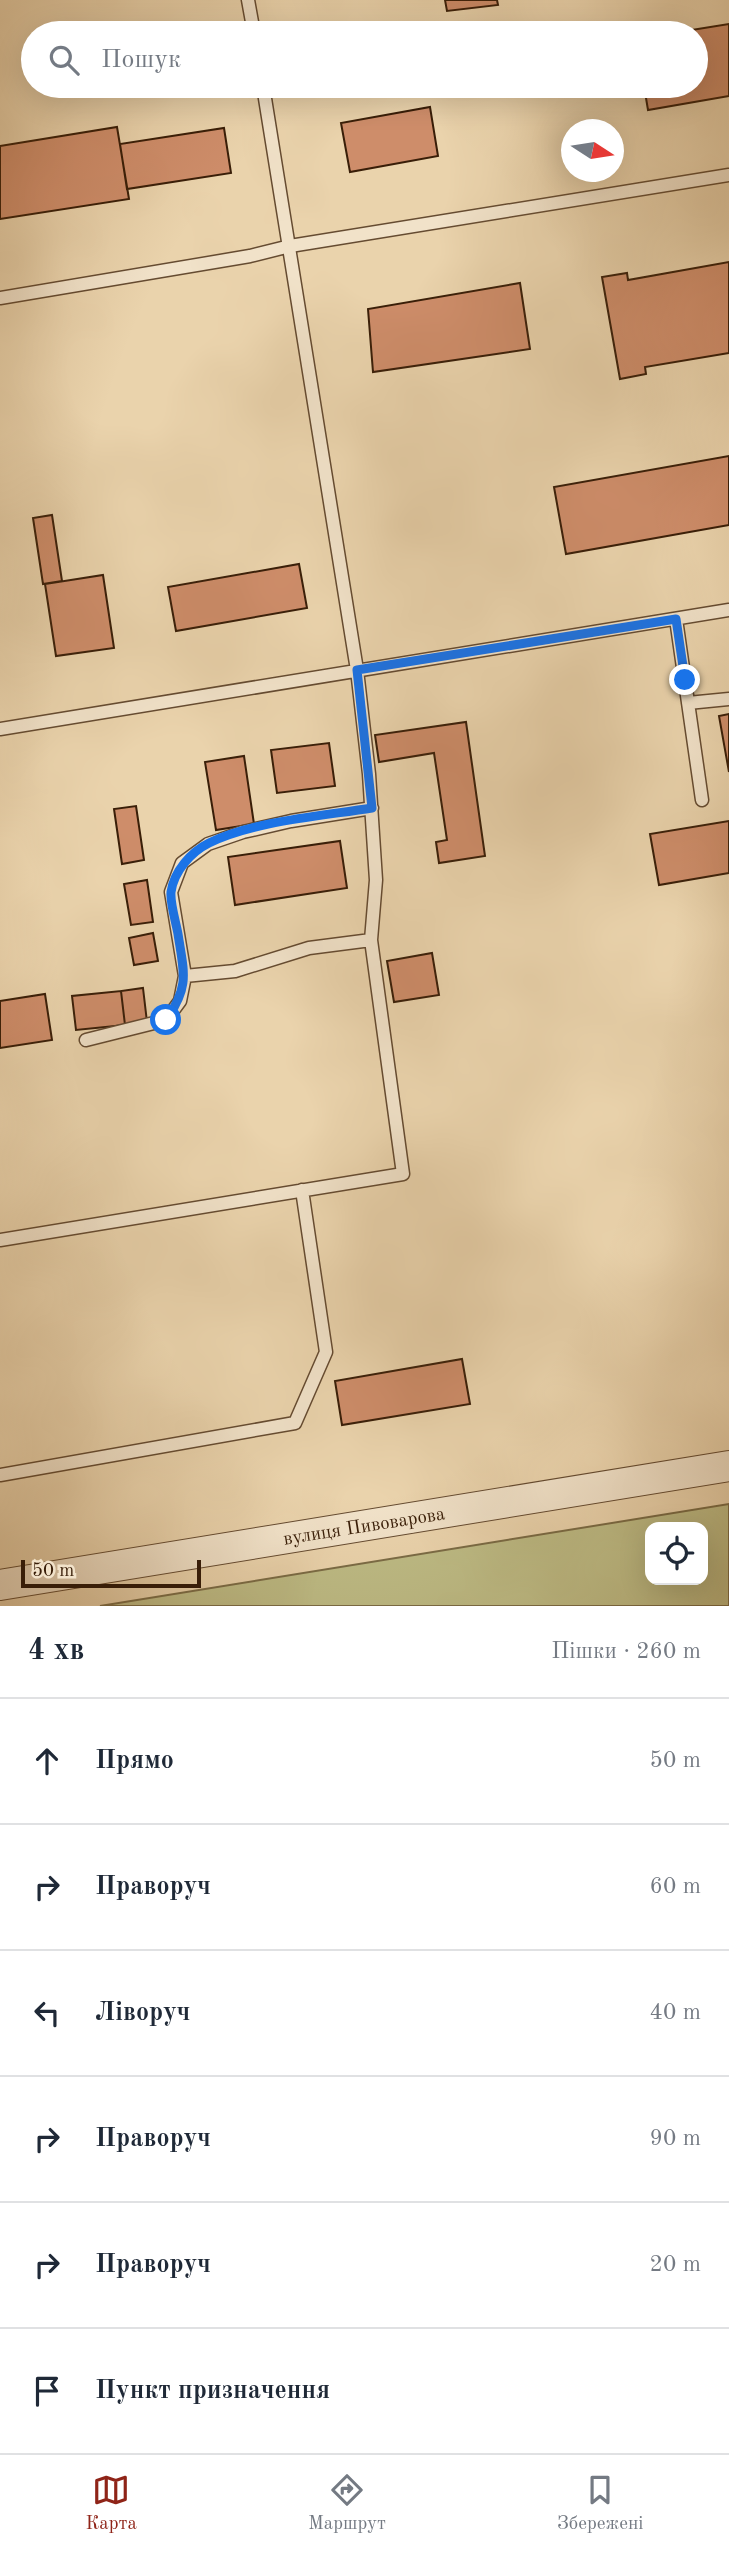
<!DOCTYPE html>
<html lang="uk">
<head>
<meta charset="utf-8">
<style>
	:root { --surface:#fff; --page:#f6f6f7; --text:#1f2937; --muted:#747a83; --line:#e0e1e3; --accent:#8f2418 }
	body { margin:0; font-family:"Old Standard TT",serif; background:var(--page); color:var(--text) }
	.controls { position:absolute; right:21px; bottom:21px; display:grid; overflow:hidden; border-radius:14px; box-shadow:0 7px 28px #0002 }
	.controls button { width:63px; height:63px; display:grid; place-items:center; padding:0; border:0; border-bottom:2px solid var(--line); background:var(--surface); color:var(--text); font:35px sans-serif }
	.compass { position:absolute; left:561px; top:119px; width:63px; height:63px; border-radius:50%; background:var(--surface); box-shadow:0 7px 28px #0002; rotate:102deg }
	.scale { position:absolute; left:21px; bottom:18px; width:180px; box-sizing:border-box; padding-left:7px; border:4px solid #391e08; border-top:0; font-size:19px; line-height:24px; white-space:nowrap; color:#391e08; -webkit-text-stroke:5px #f1e2c9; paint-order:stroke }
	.stop { position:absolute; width:21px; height:21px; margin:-16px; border:5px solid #1a73e8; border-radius:50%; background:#fff }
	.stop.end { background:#1a73e8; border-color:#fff; box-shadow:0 2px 7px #0008 }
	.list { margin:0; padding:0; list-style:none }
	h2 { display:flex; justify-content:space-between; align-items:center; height:91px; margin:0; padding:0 28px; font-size:30px }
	h2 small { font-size:23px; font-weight:400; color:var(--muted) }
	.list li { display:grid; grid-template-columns:46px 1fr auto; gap:21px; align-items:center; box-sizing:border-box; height:126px; padding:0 28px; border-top:2px solid var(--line) }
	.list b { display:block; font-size:26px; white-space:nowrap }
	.list em { font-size:23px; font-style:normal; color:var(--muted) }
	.icon { flex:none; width:38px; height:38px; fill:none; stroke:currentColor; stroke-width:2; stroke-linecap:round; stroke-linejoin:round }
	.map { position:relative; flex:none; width:729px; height:1606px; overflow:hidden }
	.search { position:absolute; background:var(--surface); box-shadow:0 7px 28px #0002; left:21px; right:21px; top:21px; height:77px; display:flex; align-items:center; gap:18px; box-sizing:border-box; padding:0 24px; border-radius:38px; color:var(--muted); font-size:26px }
	.sheet { height:847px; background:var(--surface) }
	nav { display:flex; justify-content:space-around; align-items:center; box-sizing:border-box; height:98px; border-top:2px solid var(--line); background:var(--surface); font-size:19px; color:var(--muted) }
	nav a { display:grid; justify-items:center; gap:4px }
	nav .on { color:var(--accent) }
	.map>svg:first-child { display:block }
	.green { fill:#bdbb85; stroke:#7b6c46; stroke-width:2; fill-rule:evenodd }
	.building { fill:#ce8d6a; stroke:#391e08; stroke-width:2 }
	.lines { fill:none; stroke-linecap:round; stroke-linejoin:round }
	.service-casing { stroke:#654b31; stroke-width:15 }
	.tertiary-casing { stroke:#654b31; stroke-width:32 }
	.service { stroke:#f1e2c9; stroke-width:12 }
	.tertiary { stroke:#f1e2c9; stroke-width:30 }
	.route { stroke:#1a73e8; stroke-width:9 }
	.labels { text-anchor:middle; stroke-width:7; stroke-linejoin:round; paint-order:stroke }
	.street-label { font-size:19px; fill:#391e08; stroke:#f1e2c9 }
</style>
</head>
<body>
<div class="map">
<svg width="729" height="1606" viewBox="0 0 729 1606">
	<rect width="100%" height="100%" fill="#ead3ac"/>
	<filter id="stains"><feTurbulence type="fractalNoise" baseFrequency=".00286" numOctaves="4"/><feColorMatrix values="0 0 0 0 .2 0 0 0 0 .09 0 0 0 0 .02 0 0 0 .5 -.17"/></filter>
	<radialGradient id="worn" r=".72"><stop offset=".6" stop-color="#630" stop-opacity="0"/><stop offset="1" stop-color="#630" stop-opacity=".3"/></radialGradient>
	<!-- green -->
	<path class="green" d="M729 1504V1606H100ZM650 1527H703V1580H650Z"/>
	<!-- building -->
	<path class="building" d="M445 0H497L498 5 447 11Z
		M729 24V96L648 110 644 86H696V33H673Z
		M430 107 438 156 350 172 341 123Z
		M117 127 129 199 0 219V146Z
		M224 128 231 173 127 189 120 144Z
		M729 262V353L645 367 646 374 620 379 602 277 627 273 628 280Z
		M520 283 530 349 373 372 368 309Z
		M729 456V525L566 554 554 487Z
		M52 515 62 581 43 584 33 518Z
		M299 564 307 608 176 631 168 587Z
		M103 575 114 648 56 656 45 584Z
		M729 714V772L719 716Z
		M466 722 485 856 439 863 436 842 447 840 434 753 379 762 375 735Z
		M329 743 335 786 277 793 271 750Z
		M244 756 254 824 216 830 205 762Z
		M136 806 144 860 122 864 114 809Z
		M729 821V873L659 885 650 834Z
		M340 841 347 888 235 905 228 857Z
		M147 880 153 922 131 925 124 884Z
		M153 933 158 961 134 965 129 938Z
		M432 953 439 995 394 1002 387 961Z
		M143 988 147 1022 125 1025 121 991Z
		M121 991 125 1025 76 1030 72 996Z
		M45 994 52 1040 0 1048V1001Z
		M462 1359 470 1404 342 1425 335 1381Z"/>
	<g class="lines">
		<defs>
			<path id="service" d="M248 0 254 33
				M0 298 250 256 290 246 729 175
				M676 619 702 800
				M688 703 729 699
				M0 729 729 610
				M185 976 171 892 182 863 208 844 243 832 291 821 372 808
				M86 1040 166 1020 180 1001 185 976 235 971 309 948 371 940
				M0 1240 403 1174 371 940 376 880 369 774 357 670 263 86
				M0 1475 295 1423 326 1352 302 1190"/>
			<path id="tertiary" d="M0 1585 729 1466"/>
		</defs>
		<!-- service casing -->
		<use href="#service" class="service-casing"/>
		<!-- tertiary casing -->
		<use href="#tertiary" class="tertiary-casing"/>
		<!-- service -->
		<use href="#service" class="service"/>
		<!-- tertiary -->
		<use href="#tertiary" class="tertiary"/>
	</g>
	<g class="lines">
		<!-- route -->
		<path class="route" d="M166 1020C190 986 184 973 178 934 176 922 170 904 171 892 174 871 191 852 209 843 254 821 322 816 372 808L357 670 676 619 685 680"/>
	</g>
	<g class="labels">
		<!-- street labels -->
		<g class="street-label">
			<text transform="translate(364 1525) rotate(-9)" y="7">вулиця Пивоварова</text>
		</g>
	</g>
	<rect width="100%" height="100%" filter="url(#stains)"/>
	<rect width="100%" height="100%" fill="url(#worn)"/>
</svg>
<div class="controls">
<button><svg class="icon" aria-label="locate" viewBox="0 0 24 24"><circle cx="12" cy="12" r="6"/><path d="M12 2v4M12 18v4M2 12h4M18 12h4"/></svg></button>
</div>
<svg class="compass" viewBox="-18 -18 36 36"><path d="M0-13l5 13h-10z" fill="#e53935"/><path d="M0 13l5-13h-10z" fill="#747a83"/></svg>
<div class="scale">50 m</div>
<div class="stop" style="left:166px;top:1020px"></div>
<div class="stop end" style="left:685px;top:680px"></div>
<div class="search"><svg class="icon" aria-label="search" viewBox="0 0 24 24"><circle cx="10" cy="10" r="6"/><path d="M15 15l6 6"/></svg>Пошук</div>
</div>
<section class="sheet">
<h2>4 хв<small>Пішки · 260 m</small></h2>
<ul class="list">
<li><svg class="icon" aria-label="ahead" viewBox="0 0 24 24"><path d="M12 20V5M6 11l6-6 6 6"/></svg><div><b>Прямо</b></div><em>50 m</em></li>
<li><svg class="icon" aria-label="right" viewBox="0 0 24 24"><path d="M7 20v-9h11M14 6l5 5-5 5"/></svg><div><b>Праворуч</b></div><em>60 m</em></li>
<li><svg class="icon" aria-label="left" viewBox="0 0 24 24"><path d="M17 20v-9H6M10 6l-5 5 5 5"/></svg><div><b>Ліворуч</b></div><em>40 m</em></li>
<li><svg class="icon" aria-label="right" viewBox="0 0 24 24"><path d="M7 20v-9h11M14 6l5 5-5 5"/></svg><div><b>Праворуч</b></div><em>90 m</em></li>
<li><svg class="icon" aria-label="right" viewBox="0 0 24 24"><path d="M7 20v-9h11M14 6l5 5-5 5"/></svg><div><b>Праворуч</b></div><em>20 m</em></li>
<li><svg class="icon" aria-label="arrive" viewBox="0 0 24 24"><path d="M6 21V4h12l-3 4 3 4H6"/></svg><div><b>Пункт призначення</b></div></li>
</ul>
</section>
<nav>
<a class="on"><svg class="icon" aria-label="map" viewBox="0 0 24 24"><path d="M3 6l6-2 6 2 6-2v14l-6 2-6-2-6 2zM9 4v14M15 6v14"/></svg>Карта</a>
<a><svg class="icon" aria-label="directions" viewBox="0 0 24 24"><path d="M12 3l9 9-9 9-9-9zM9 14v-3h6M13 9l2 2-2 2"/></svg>Маршрут</a>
<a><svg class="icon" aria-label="saved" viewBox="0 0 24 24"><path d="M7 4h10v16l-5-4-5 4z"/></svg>Збережені</a>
</nav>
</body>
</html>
